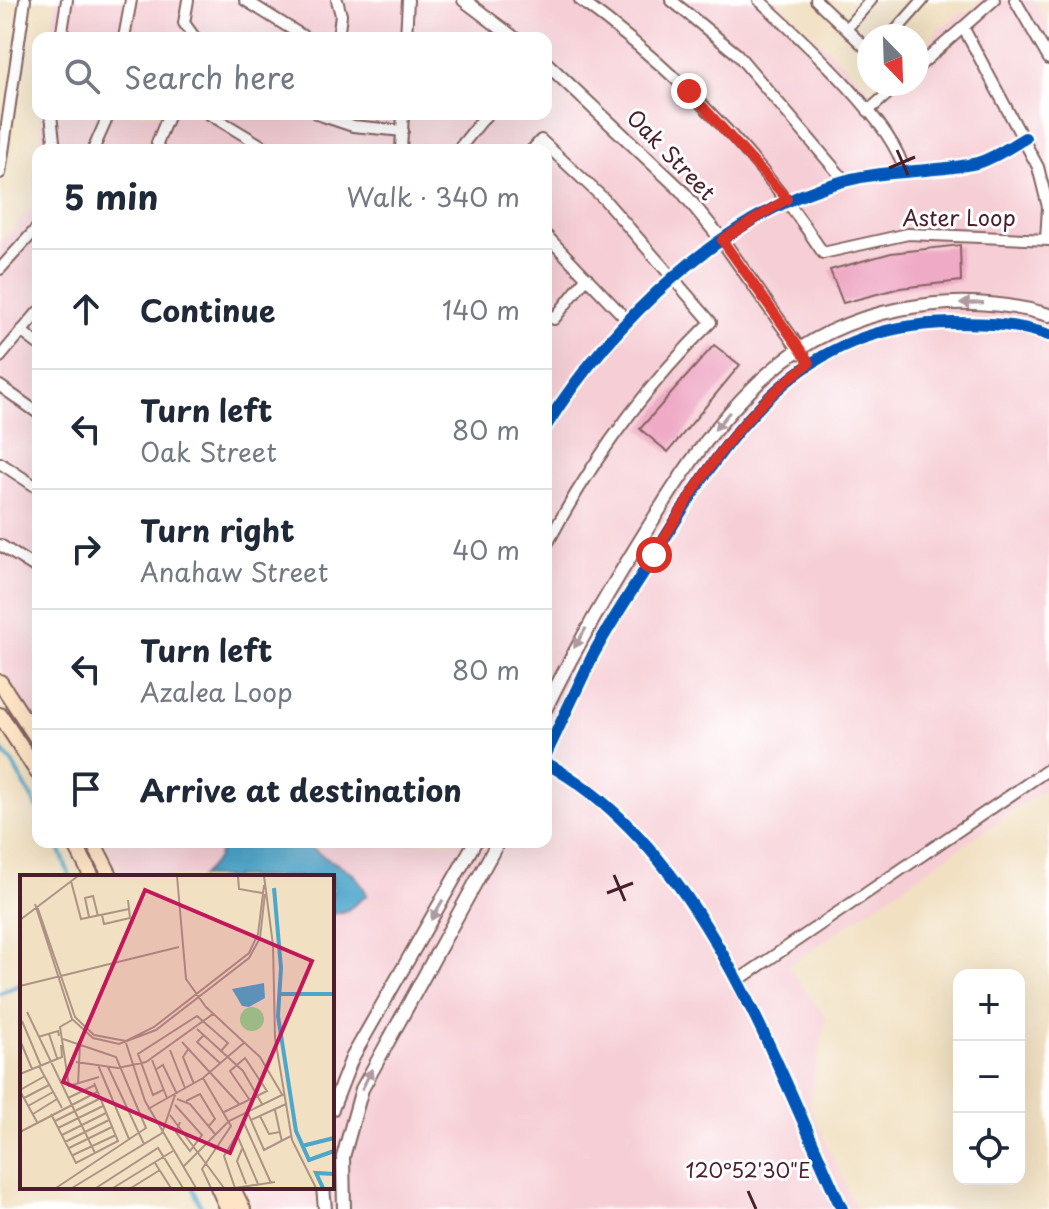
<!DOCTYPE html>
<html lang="en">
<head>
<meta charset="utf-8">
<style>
	:root { --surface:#fff; --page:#f2f2f3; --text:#1f2937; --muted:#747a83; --line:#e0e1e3 }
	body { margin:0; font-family:"Playpen Sans",sans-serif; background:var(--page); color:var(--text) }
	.controls { position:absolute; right:24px; bottom:24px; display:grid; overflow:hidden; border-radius:16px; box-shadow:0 8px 32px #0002 }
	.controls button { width:72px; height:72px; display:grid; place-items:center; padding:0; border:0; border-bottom:2px solid var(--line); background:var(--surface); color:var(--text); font:40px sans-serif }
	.compass { position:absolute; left:857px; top:24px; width:72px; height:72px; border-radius:50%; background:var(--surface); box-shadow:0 8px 32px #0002; rotate:157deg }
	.stop { position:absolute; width:24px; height:24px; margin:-18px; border:6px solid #d93025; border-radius:50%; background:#fff }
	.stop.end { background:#d93025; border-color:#fff; box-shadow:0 2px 8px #0008 }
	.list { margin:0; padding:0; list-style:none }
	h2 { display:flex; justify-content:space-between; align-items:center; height:104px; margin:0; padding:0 32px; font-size:34px }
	h2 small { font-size:26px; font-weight:400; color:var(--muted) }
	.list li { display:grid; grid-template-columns:52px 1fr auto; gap:24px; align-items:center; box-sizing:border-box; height:120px; padding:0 32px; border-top:2px solid var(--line) }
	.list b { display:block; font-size:30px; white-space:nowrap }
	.list p { margin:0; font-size:26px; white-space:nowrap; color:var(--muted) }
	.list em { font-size:26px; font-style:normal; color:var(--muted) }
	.icon { flex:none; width:44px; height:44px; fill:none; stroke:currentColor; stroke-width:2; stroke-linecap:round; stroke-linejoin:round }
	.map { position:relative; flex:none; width:1049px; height:1209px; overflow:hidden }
	.search { position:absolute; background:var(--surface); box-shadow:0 8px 32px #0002; left:32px; top:32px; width:520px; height:88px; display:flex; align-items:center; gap:20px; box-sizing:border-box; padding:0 28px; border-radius:16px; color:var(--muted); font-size:30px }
	.panel { position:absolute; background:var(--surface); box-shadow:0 8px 32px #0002; left:32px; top:144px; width:520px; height:704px; border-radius:16px }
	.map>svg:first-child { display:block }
	.built { fill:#f6cfd6 }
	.water { fill:#4da6cb; stroke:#4c627b; stroke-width:2 }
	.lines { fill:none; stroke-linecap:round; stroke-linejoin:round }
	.stream { stroke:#4da6cb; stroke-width:4 }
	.building { fill:#efabc6 }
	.minor-casing { stroke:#846360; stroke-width:14 }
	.tertiary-casing { stroke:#846360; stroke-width:16 }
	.secondary-casing { stroke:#846360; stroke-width:18 }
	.minor { stroke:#fff; stroke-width:10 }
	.tertiary { stroke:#fff; stroke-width:12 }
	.secondary { stroke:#ffe4c6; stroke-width:14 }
	.cycleway-casing { stroke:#fff; stroke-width:17 }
	.cycleway { stroke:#0057b8; stroke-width:12 }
	.oneway { fill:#ae9aa0 }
	.route { stroke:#d93025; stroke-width:10 }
	.ticks { fill:none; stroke:#4a1f2b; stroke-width:3 }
	.labels { text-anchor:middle; stroke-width:6; stroke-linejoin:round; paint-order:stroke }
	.street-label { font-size:22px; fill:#4a1f2b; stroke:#fff }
	.inset-river { fill:none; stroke:#4da6cb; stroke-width:4 }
	.inset-road { fill:none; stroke:#ae9385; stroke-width:2 }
	.view { fill:#c2185b; fill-opacity:0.15; stroke:#c2185b; stroke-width:4 }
	.inset-edge { fill:none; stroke:#4a1f2b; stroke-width:4 }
	.ticks-label { font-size:20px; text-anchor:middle; fill:#4a1f2b; stroke:#fff; stroke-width:6; stroke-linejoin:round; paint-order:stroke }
</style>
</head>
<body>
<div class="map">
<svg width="1049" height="1209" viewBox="0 0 1049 1209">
	<rect width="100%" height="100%" fill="#fff"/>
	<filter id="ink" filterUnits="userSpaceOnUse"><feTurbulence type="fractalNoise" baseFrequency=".0125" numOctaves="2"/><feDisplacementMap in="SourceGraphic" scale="16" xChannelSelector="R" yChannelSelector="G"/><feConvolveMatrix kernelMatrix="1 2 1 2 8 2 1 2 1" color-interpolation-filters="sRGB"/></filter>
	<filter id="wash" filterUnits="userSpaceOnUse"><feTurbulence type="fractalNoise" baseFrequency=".006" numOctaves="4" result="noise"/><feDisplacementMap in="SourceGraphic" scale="32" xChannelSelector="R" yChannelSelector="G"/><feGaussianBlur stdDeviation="1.8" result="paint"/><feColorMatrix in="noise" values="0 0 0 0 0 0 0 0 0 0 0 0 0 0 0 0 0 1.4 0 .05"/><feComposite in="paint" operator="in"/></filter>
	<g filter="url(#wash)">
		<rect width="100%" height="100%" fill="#f1e0c1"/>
		<!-- built -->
		<path class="built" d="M56 0H776L874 93 884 84H917V55L930 43 938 28 961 13 971 11 981 0H1034L1049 26V786L788 966 826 1018 809 1104 856 1209H256L245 1187H332V877H121L104 842H546V150H41V114H546V38H51Z
			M38 201V723L0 666V242Z"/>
		<!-- water -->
		<path class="water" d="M221 842H306C329 868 352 860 367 895L346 911 332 914V877H201L218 858Z"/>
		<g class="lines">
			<!-- stream -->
			<path class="stream" d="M0 748 13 764 38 809
				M57 842 70 877
				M0 993 22 984
				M192 1187 202 1209"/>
		</g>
		<g id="blocks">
			<!-- building -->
			<path class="building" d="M960 245 961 281 900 288 843 303 830 270 891 253Z
				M714 345 740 365 668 452 640 429Z"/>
		</g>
	</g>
	<g filter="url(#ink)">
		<use href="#blocks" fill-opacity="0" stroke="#846360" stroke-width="2"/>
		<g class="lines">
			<defs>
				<path id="minor" d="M188 0 184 23 195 38
					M245 0 306 38
					M337 0 341 15 338 38
					M580 0C674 69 759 155 823 253L908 234 1049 240
					M671 0 737 54 845 181
					M759 0C797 35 894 122 904 171
					M816 0 869 51
					M1015 0 1049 59
					M963 27 1038 167 1048 207 1046 240
					M846 29 871 0
					M891 36 923 0
					M61 38 67 0
					M124 38 131 0
					M406 38 408 0
					M917 68 994 0
					M868 111 899 84
					M51 114 55 150
					M209 114 269 150
					M317 114 353 126 403 131
					M93 150 109 114
					M159 150 157 143 169 114
					M401 150 403 114
					M458 150 487 114
					M532 150 541 140 604 199 711 322C644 388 590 463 546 546
					M0 173 25 0
					M546 235 628 321
					M0 269 38 227
					M546 312 554 319 587 277
					M21 331 38 344
					M0 357 38 312
					M0 386 38 413
					M546 426C611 323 724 212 844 181 888 169 934 173 977 163 993 159 1011 146 1025 138
					M0 463 38 488
					M0 545 38 569
					M546 763C702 848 772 1057 842 1209
					M737 981 1049 769"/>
				<path id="tertiary" d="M464 0 514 38
					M546 63 681 190 722 240 802 353
					M546 708C572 653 603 601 635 549 674 485 713 422 770 372 843 306 956 288 1049 315
					M546 754C562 721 577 688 593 655 613 618 638 582 660 546 731 429 800 324 953 323 985 323 1019 324 1049 335
					M332 1109 352 1058 475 842
					M323 1187 325 1209
					M344 1209 343 1157 362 1089 498 842"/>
				<path id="secondary" d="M0 682 38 740
					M0 715 38 773
					M74 842 92 877
					M93 842 111 877
					M218 1187 228 1209
					M232 1187 243 1209"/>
			</defs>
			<!-- minor casing -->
			<use href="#minor" class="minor-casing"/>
			<!-- tertiary casing -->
			<use href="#tertiary" class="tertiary-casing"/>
			<!-- secondary casing -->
			<use href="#secondary" class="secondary-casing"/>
			<!-- minor -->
			<use href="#minor" class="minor"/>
			<!-- tertiary -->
			<use href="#tertiary" class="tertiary"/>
			<!-- secondary -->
			<use href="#secondary" class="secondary"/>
			<defs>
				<path id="cycleway" d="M546 426C611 323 724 212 844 181 888 169 934 173 977 163 993 159 1011 146 1025 138
					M546 754C562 721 577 688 593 655 613 618 638 582 660 546 731 429 800 324 953 323 985 323 1019 324 1049 335
					M546 763C702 848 772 1057 842 1209"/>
			</defs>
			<!-- cycleway casing -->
			<use href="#cycleway" class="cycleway-casing"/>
			<!-- cycleway -->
			<use href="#cycleway" class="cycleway"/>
		</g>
		<!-- one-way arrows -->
		<defs><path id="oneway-solid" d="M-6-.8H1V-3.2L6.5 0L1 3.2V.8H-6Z" transform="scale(2)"/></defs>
		<g class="oneway">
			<use href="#oneway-solid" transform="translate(972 303) rotate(178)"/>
			<use href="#oneway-solid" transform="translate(722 421) rotate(130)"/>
			<use href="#oneway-solid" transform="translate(580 638) rotate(121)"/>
			<use href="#oneway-solid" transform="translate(437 910) rotate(120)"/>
			<use href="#oneway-solid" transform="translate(367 1079) rotate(-64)"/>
		</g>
	</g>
	<g class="lines" filter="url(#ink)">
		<!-- route -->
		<path class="route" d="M654 555C698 482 739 413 810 363L722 240 787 199 689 91"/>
	</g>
	<!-- ticks -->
	<path class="ticks" d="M897 150 908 175M889 168 915 157M614 875 625 901M607 893 633 883M748 1191 756 1209"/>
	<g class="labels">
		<!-- street labels -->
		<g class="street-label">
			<text transform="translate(671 155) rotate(46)" y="8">Oak Street</text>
			<text x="959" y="226">Aster Loop</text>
		</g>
	</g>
	<!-- overview -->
	<g transform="translate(20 875)">
		<rect width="314" height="314" fill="#f1e0c1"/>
		<path d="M220 144a12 12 0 1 1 24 0a12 12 0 1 1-24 0Z" fill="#95d68d"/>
		<path d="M244 108 245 123 229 132 222 131 212 114Z" fill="#4da6cb"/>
		<path class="inset-river" d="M254 13 261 93 258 141 276 256 289 285 314 276M260 119H314M282 271 314 263M303 313 296 298 314 299"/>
		<path class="inset-road" d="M157 1 166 104 186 132 240 182 263 221M218 1 219 14 242 18M244 1 253 70 255 163 272 265 296 313M51 6 61 44 109 34M15 29 52 144 73 163 99 169 136 155 229 83 240 63 245 19M17 31 55 142 74 160 106 166 134 152 229 78 238 59 244 10M82 40 84 49 110 43 108 25M69 42 65 23 73 21 78 41M0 45 58 1M0 111 159 72M7 137 75 278M52 145 40 152 49 211 79 202M2 146 21 191M177 154 223 196 242 229M29 159 37 183M184 160 177 167 201 189M18 162 38 156 39 161M0 165 12 194M162 167 219 229M106 168 125 226 176 313M169 173 163 182 174 209M150 175 165 213M132 185 147 223M56 187 98 193 126 187 193 139M78 190 109 264M19 191 42 233M88 192 124 269M135 195 143 190 157 219M0 199 42 182 41 170M183 203 211 251 182 294 191 313M58 209 60 169M0 215 25 201M143 215 133 220 118 179 177 141 208 168 201 176M0 216 17 247M4 223 29 210M48 223 75 210M157 224 170 229 195 259M166 226 180 219 195 244 188 252M155 230 182 260 170 276 156 257 160 247M8 231 33 217M128 234 183 203 225 167M255 235 262 267M227 236 244 275 271 261M204 237 247 216 225 183 210 196 229 224M13 239 37 224M31 239 56 288 98 266 74 208M150 240 204 313M240 241 249 259 260 257M231 245 266 229M35 246 79 224M224 248 251 308M38 253 83 231M0 257 77 217M42 260 86 238M217 260 238 309M45 267 89 245M49 273 92 252M222 274 217 286 226 309M53 280 96 260M135 288 151 313M163 292 209 246 262 220M36 313 126 253 96 182 43 164M52 313 142 258 155 220M76 313 138 273 163 313M93 313 153 276M111 313 140 295M215 313 204 281 224 248M215 313 255 307"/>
		<path class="view" d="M125 15 292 86 210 278 43 207Z"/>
		<rect width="314" height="314" class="inset-edge"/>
	</g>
	<g class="ticks-label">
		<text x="748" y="1178">120°52'30"E</text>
	</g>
</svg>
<div class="controls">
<button>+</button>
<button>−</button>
<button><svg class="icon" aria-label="locate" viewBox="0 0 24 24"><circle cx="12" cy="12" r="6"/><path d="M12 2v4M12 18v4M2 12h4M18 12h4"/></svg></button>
</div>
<svg class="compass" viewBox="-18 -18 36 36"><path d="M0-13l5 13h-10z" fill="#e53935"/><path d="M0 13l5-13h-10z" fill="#747a83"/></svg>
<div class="stop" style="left:654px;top:555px"></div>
<div class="stop end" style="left:689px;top:91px"></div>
<div class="search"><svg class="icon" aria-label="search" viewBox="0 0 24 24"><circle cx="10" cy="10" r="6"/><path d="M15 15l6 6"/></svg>Search here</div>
<section class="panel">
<h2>5 min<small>Walk · 340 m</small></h2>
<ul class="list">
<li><svg class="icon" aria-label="ahead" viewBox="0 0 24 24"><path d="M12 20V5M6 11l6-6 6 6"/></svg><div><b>Continue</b></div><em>140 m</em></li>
<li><svg class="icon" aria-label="left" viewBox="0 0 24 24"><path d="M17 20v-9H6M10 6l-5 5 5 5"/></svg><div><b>Turn left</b><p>Oak Street</p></div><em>80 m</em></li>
<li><svg class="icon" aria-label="right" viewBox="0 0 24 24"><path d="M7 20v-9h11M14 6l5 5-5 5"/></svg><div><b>Turn right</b><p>Anahaw Street</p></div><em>40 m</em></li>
<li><svg class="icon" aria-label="left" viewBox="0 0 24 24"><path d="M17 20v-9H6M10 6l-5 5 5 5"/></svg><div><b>Turn left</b><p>Azalea Loop</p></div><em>80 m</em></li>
<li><svg class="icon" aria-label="arrive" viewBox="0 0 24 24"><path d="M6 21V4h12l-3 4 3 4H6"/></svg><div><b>Arrive at destination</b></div></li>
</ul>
</section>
</div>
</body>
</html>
